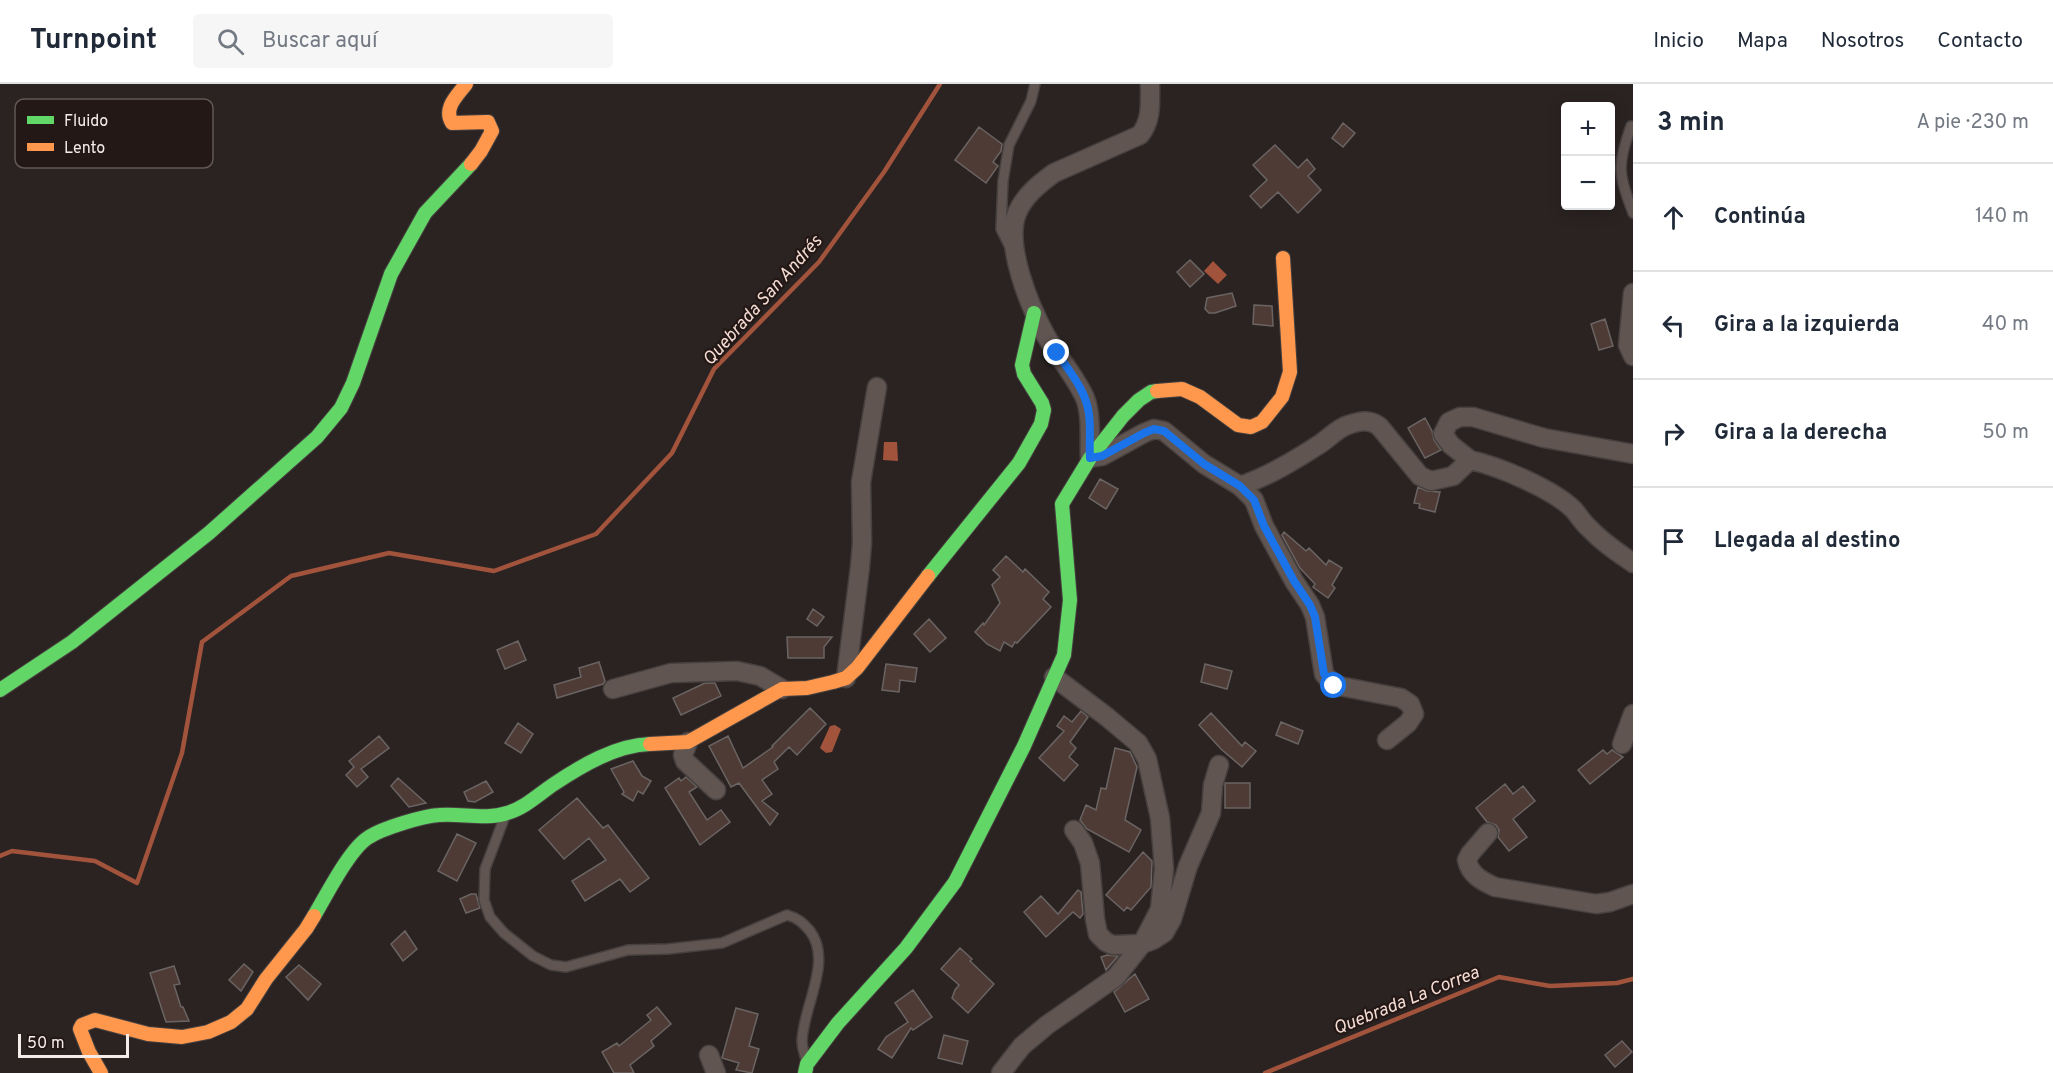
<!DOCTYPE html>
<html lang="es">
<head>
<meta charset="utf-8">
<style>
	:root { --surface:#fff; --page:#f6f6f7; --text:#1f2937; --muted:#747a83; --line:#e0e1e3 }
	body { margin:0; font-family:Overpass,sans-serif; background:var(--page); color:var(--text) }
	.controls { position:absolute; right:18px; top:18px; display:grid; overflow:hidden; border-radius:6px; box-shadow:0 3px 15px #0003 }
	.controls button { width:54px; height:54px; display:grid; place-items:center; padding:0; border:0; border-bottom:2px solid var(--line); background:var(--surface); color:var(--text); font:30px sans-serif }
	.scale { position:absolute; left:18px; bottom:15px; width:111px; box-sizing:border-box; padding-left:6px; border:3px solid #f5ecea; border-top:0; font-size:16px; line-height:21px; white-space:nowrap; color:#f5ecea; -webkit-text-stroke:4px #231815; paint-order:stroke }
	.stop { position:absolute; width:18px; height:18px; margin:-14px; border:4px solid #1a73e8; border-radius:50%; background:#fff }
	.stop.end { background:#1a73e8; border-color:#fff; box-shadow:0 2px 6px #0008 }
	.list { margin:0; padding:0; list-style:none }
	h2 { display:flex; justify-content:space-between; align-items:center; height:78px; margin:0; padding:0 24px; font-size:26px }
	h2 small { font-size:20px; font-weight:400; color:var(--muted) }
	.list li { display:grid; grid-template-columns:39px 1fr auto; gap:18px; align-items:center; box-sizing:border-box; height:108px; padding:0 24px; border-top:2px solid var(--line) }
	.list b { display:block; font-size:22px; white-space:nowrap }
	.list em { font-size:20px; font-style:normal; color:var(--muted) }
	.icon { flex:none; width:33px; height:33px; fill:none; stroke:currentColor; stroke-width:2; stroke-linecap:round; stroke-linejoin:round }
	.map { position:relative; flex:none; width:1633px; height:989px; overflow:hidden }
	header { display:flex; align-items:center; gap:36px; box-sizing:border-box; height:84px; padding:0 30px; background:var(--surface); border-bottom:2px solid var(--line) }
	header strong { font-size:28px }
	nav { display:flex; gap:33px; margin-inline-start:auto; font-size:21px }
	.search { width:420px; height:54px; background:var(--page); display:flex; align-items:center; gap:15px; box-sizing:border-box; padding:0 21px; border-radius:6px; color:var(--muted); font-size:22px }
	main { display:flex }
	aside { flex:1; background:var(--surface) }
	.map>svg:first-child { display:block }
	.water { fill:#a1533c }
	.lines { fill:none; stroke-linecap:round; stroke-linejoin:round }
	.stream { stroke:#a1533c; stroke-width:4.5 }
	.building { fill:#4e3b36; stroke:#6a6463; stroke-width:1.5 }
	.lane-casing { stroke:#46403f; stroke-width:12 }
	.street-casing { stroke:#46403f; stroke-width:21 }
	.fast-casing { stroke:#46403f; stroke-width:16 }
	.slow-casing { stroke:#46403f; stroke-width:16 }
	.lane { stroke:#615552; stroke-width:9 }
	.street { stroke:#615552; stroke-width:18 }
	.fast { stroke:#63d668; stroke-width:14 }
	.slow { stroke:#ff974d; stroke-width:14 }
	.route { stroke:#1a73e8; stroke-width:8 }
	.labels { text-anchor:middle; stroke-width:4.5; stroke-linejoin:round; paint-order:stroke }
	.water-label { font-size:18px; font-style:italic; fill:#f5dcd4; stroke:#231815 }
	.key { fill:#231815; stroke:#625855; stroke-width:1.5 }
	.key-label { font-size:16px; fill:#f5ecea }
</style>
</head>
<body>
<header>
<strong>Turnpoint</strong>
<div class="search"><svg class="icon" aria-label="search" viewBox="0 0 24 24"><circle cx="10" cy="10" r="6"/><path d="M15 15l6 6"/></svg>Buscar aquí</div>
<nav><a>Inicio</a><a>Mapa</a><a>Nosotros</a><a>Contacto</a></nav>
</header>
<main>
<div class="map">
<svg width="1633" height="989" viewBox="0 0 1633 989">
	<rect width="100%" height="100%" fill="#2a2322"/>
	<!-- water -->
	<path class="water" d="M1213 177 1227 191 1218 200 1204 187Z
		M884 358H897L898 377 883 376Z
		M835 641 841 645 832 668 826 669 820 664 830 642Z"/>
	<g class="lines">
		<!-- stream -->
		<path class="stream" d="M0 772 12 767 95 777 137 799 182 669 202 558 291 492 389 469 494 487 596 450 672 369 714 285 819 178 884 88 940 0
			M1265 989 1499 893 1550 902 1617 899 1633 895"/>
	</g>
	<!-- building -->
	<path class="building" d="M1343 39 1355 49 1343 63 1332 54Z
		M979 43 1002 60 1001 67 993 78 998 82 986 99 955 76Z
		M1275 61 1298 84 1307 75 1315 85 1308 92 1321 106 1298 129 1278 108 1261 124 1250 112 1267 96 1253 81Z
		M1190 176 1204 190 1190 203 1177 188Z
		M1232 209 1236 222 1215 229H1209L1205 225 1207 214Z
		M1254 221 1272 222 1273 242 1253 240Z
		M1605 235 1613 262 1599 266 1591 240Z
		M1425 334 1432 347 1434 356 1441 366 1425 374 1408 344Z
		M1100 395 1118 405 1106 425 1089 414Z
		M1418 403 1427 407 1440 408 1435 428 1419 424 1420 420 1414 419Z
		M1284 448 1306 467 1309 464 1326 481 1329 476 1342 484 1332 501 1335 504 1328 514 1313 503 1315 500 1300 484 1282 451Z
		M1006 472 1023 488 1025 485 1049 508 1043 515 1051 523 1017 559 1015 558 1012 563 1004 558 1000 567 987 560 975 548 983 539 984 541 1000 519 992 501 1000 493 993 486Z
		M813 525 824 533 817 542 807 535Z
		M929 535 946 554 930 568 914 550Z
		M787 553H832L824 563V574H788Z
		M518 557 526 576 505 585 497 566Z
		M599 578 605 597 603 600 557 614 554 601 581 593 579 584Z
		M886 580 917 584 915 598 900 596 899 608 882 606Z
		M1205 580 1232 587 1227 605 1201 598Z
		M705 599H715L721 612 681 631 673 614Z
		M810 624 826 640 797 671 789 663 774 678 778 685 762 696 772 710 762 717 778 730 770 741 739 699 731 703 709 662 728 652 743 684 773 663 772 662Z
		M1081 627 1088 633 1070 658 1076 664 1069 673 1078 681 1064 697 1039 674 1064 647 1057 642 1064 632 1072 638Z
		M1211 629 1242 662 1245 658 1256 667 1242 683 1221 665 1199 641Z
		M1281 638 1303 647 1298 660 1276 651Z
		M518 639 533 650 521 669 505 659Z
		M379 652 389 664 361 685 368 693 357 703 346 691 354 683 349 677Z
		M1115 664 1130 668 1137 683 1125 736 1141 746 1129 768 1087 745 1080 736 1086 721 1096 726 1101 704 1106 705Z
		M1603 666 1607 670 1612 666 1623 673 1590 700 1578 686Z
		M633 677 642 692 651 697 643 710 638 707 633 717 622 710 624 708 611 685Z
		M686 693 697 703 689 708 707 736 721 726 730 738 700 761 665 704 679 694 681 697Z
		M398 694 426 719 409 723 391 702Z
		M486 697 493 708 475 718 468 717 464 708Z
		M1225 699H1250V724H1225Z
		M1505 700 1513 710 1523 702 1535 717 1513 735 1527 753 1509 767 1498 753 1499 746 1496 741 1487 738 1476 724Z
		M577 714 603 744 608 741 649 794 630 808 620 795 585 817 572 797 606 776 589 754 564 775 539 746Z
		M457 750 476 759 457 797 438 787Z
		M1143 768 1152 777 1151 803 1131 826 1127 823 1124 827 1106 811Z
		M1078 806 1081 808 1083 830 1080 834 1073 828 1046 853 1024 828 1041 812 1058 830Z
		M471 810H476L480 824 466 829 460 815Z
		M405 847 417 865 403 877 391 860Z
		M960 864 972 875 970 877 994 900 968 929 952 914 955 906 959 901 941 885Z
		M1107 871 1118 872 1106 886 1101 873Z
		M244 880 253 888 241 907 229 896Z
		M299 881 321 900 308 916 286 893Z
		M174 882 180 900 174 901 181 923H183L189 937 166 938 150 889Z
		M1135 890 1149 915 1125 928 1114 908Z
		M913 906 932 933 913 946 911 944 892 974 878 965 886 953 908 938 895 919Z
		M657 923 671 940 651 957 654 962 630 981 634 989H614L602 968 617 959 619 962 651 936 647 931Z
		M736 924 758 930 749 962 759 965 752 989 736 986 739 979 722 974Z
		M944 951 968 957 962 980 938 974Z
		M1622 957 1632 968 1615 983 1605 971Z"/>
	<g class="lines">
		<defs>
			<path id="lane" d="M1631 42C1617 81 1618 90 1633 129
				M1010 163 1001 145 1003 97 1009 61 1031 17 1035 0
				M505 732 485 785 484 816 490 833 504 849 533 872 551 881 566 883 628 866 668 865 722 859 787 831C798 834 803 839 810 847 833 877 803 923 802 957 802 963 804 969 806 975"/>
			<path id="street" d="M1150 0C1150 19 1152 36 1140 51L1054 89C1039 100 1024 112 1017 129 1004 161 1030 223 1046 252 1058 273 1075 292 1085 314 1092 332 1089 355 1090 374L1102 372 1144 349 1154 345 1164 347 1204 380 1240 402C1269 392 1295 376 1320 360 1329 354 1338 344 1348 341 1359 337 1369 335 1379 342L1420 392 1431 397 1453 392 1470 376 1451 361 1443 350 1449 338 1460 333H1473L1544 354 1633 370
				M1633 209 1628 261 1633 272
				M1470 376C1498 382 1553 405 1574 426 1579 432 1583 439 1589 444 1602 458 1617 468 1633 479
				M1240 402 1254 416 1264 442 1294 497 1310 521 1315 533 1324 590 1334 601 1401 614 1410 620 1414 630 1408 639 1387 656
				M846 594 860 483 862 459 861 398 877 303
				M613 605 671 589 737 587 760 592 782 605
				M688 658 683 671 685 677 716 706
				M1622 660 1633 630
				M1074 746 1083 759 1090 779 1095 835 1098 850 1106 858 1113 861 1142 860 1153 856 1164 849 1172 835 1188 782 1211 729 1213 701 1219 681
				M1488 749 1470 770 1467 776C1470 791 1482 797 1495 803L1596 820 1610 818 1633 810
				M709 971 716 989
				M1001 989 1022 962 1047 941 1116 893 1142 860 1160 825 1164 785 1160 734 1147 675 1138 659 1107 633 1054 593"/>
			<path id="fast" d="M928 492 1019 379 1041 340 1044 326 1042 319 1024 290 1022 281 1034 229
				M0 606 72 558 209 449 317 353 341 324 353 299 391 190 425 129 471 80
				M314 832C326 812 350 764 369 753 383 744 423 732 439 731 461 729 486 736 507 729 525 724 539 710 554 700 581 682 616 661 650 660
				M805 989 807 980 838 939 906 864 955 798 1024 662 1064 571 1070 516 1062 420 1090 374 1123 332 1139 316 1151 308 1157 307"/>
			<path id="slow" d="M466 0C457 12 443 24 452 39L488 38 492 47 481 67 471 80
				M1157 307 1182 305 1200 313 1238 341 1251 343 1262 338 1282 313 1290 288 1283 174
				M650 660 688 658 782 605 807 604 833 598 846 594 857 584 928 492
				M101 989 89 968 80 945 82 941 95 936 148 950 182 953 208 948 231 938 247 925 266 895 306 845 314 832"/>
		</defs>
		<!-- lane casing -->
		<use href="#lane" class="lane-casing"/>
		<!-- street casing -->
		<use href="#street" class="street-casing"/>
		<!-- fast casing -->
		<use href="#fast" class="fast-casing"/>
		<!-- slow casing -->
		<use href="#slow" class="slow-casing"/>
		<!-- lane -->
		<use href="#lane" class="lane"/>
		<!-- street -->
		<use href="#street" class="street"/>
		<!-- fast -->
		<use href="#fast" class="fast"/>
		<!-- slow -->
		<use href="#slow" class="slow"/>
	</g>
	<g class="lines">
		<!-- route -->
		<path class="route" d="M1057 269C1070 288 1087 308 1089 331 1091 345 1089 360 1090 374L1102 372 1144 349 1154 345 1164 347 1204 380 1240 402 1254 416 1264 442 1294 497 1310 521 1315 533 1324 590 1334 602"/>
	</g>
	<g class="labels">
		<!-- water labels -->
		<g class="water-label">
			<text transform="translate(762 216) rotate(-48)" y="6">Quebrada San Andrés</text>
			<text transform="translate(1406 916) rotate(-22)" y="6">Quebrada La Correa</text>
		</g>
	</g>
	<!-- legend -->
	<rect x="15" y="15" width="198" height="69" rx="9" class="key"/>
	<rect x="27" y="32" width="27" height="8" fill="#63d668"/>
	<rect x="27" y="59" width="27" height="8" fill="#ff974d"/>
	<g class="key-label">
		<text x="64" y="42">Fluido</text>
		<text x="64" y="69">Lento</text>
	</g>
</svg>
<div class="controls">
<button>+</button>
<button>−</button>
</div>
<div class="scale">50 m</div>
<div class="stop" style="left:1334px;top:602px"></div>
<div class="stop end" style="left:1057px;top:269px"></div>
</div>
<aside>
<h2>3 min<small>A pie · 230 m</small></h2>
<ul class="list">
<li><svg class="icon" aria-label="ahead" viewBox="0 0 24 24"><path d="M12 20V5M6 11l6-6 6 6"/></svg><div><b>Continúa</b></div><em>140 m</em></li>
<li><svg class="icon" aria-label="left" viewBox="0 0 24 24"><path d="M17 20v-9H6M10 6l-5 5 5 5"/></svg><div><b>Gira a la izquierda</b></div><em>40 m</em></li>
<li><svg class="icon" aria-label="right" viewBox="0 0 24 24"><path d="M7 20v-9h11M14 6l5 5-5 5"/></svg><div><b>Gira a la derecha</b></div><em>50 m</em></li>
<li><svg class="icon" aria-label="arrive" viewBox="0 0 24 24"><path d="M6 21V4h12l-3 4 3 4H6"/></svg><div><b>Llegada al destino</b></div></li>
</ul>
</aside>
</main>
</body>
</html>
